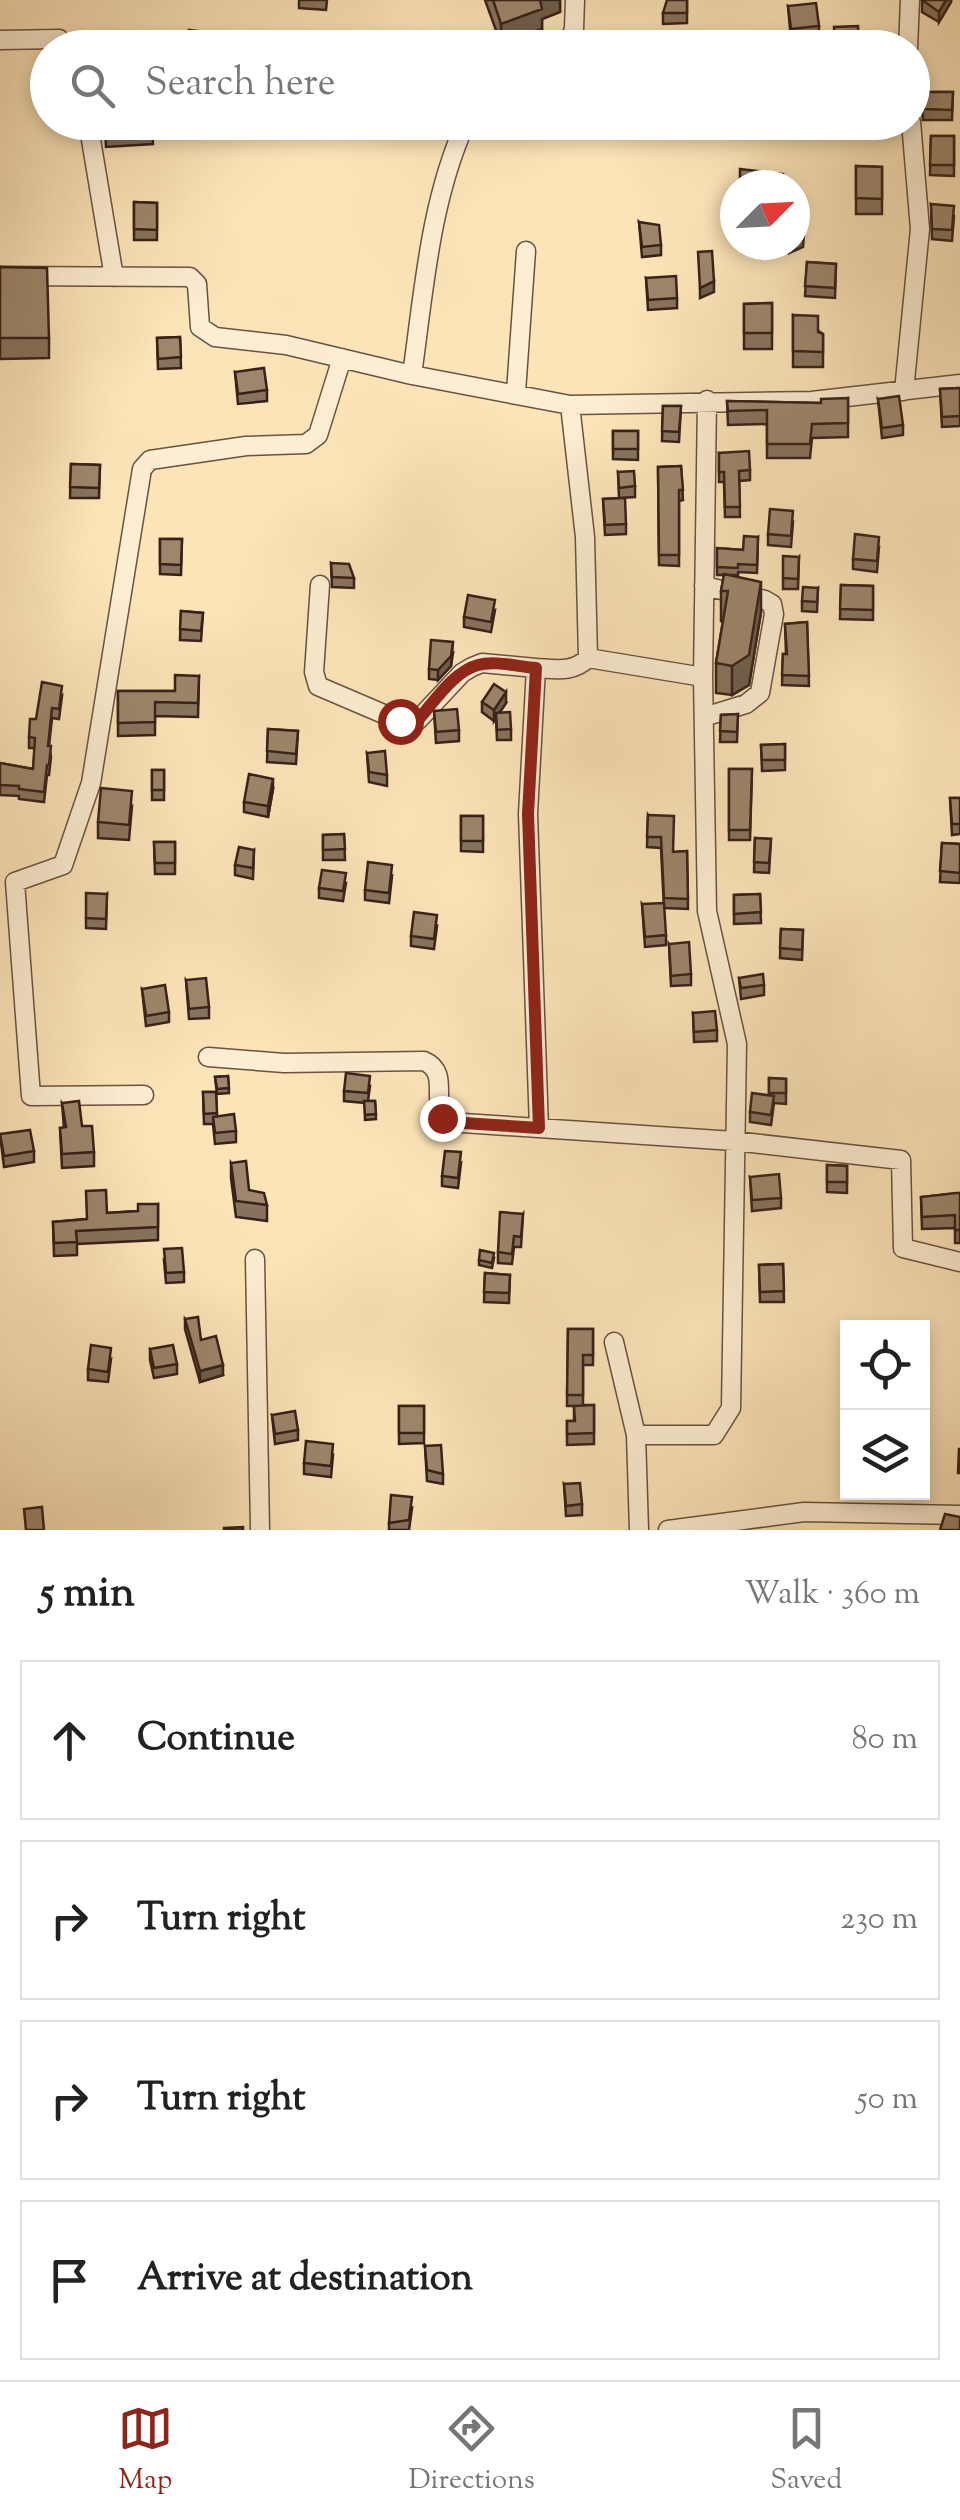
<!DOCTYPE html>
<html lang="en">
<head>
<meta charset="utf-8">
<style>
	:root { --surface:#fff; --page:#f2f2f2; --text:#222; --muted:#767676; --line:#e0e0e0; --accent:#8f2418 }
	body { margin:0; font-family:"Sorts Mill Goudy",serif; background:var(--page); color:var(--text) }
	.controls { position:absolute; right:30px; bottom:30px; display:grid; overflow:hidden; border-radius:0px; box-shadow:0 5px 15px #0003 }
	.controls button { width:90px; height:90px; display:grid; place-items:center; padding:0; border:0; border-bottom:2px solid var(--line); background:var(--surface); color:var(--text); font:50px sans-serif }
	.compass { position:absolute; left:720px; top:170px; width:90px; height:90px; border-radius:50%; background:var(--surface); box-shadow:0 5px 15px #0003; rotate:66deg }
	.stop { position:absolute; width:30px; height:30px; margin:-22px; border:8px solid #8f2418; border-radius:50%; background:#fff }
	.stop.end { background:#8f2418; border-color:#fff; box-shadow:0 2px 10px #0008 }
	.list { margin:0; padding:0; list-style:none }
	h2 { display:flex; justify-content:space-between; align-items:center; height:130px; margin:0; padding:0 40px; font-size:42px }
	h2 small { font-size:32px; font-weight:400; color:var(--muted) }
	.list li { display:grid; grid-template-columns:65px 1fr auto; gap:30px; align-items:center; box-sizing:border-box; height:160px; margin:0 20px 20px; padding:0 20px; border:2px solid var(--line); border-radius:0px }
	.list b { display:block; font-size:38px; white-space:nowrap }
	.list em { font-size:32px; font-style:normal; color:var(--muted) }
	.icon { flex:none; width:55px; height:55px; fill:none; stroke:currentColor; stroke-width:2; stroke-linecap:round; stroke-linejoin:round }
	.map { position:relative; flex:none; width:960px; height:1530px; overflow:hidden }
	.search { position:absolute; background:var(--surface); box-shadow:0 5px 15px #0003; left:30px; right:30px; top:30px; height:110px; display:flex; align-items:center; gap:25px; box-sizing:border-box; padding:0 35px; border-radius:55px; color:var(--muted); font-size:38px }
	.sheet { height:850px; background:var(--surface) }
	nav { display:flex; justify-content:space-around; align-items:center; box-sizing:border-box; height:140px; border-top:2px solid var(--line); background:var(--surface); font-size:28px; color:var(--muted) }
	nav a { display:grid; justify-items:center; gap:5px }
	nav .on { color:var(--accent) }
	.map>svg:first-child { display:block }
	.lines { fill:none; stroke-linecap:round; stroke-linejoin:round }
	.minor-casing { stroke:#685241; stroke-width:21 }
	.minor { stroke:#fdedd2; stroke-width:18 }
	.wall { fill:#87735d; stroke:#372119; stroke-width:2.5 }
	.shaded-wall { fill:#6e5e4c; stroke:#372119; stroke-width:2.5 }
	.building { fill:#9d866c; stroke:#372119; stroke-width:2.5 }
	.route { stroke:#8f2418; stroke-width:12 }
</style>
</head>
<body>
<div class="map">
<svg width="960" height="1530" viewBox="0 0 960 1530">
	<rect width="100%" height="100%" fill="#fce4b9"/>
	<filter id="stains"><feTurbulence type="fractalNoise" baseFrequency=".002" numOctaves="4"/><feColorMatrix values="0 0 0 0 .2 0 0 0 0 .09 0 0 0 0 .02 0 0 0 .5 -.17"/></filter>
	<radialGradient id="worn" r=".72"><stop offset=".6" stop-color="#630" stop-opacity="0"/><stop offset="1" stop-color="#630" stop-opacity=".3"/></radialGradient>
	<g class="lines">
		<defs>
			<path id="minor" d="M0 40 59 39 64 48
				M566 48 574 29 575 0
				M908 48 910 0
				M88 122 114 277
				M0 276 190 277 197 284 200 327 215 337 286 345 412 375 570 405 812 401 960 384
				M412 375C424 290 430 201 466 122
				M904 391 920 229 911 122
				M516 392 526 251
				M320 585 314 672 318 686 400 721 410 724 418 720 462 673 472 667 482 663 536 668
				M588 658 703 677
				M704 717 746 704 760 693 774 614 772 604 765 600 704 586
				M208 1057 284 1063 424 1061C452 1073 428 1105 448 1122L734 1141 901 1160 903 1248 960 1262
				M144 1095 31 1096 15 882 63 865 91 783 142 469 150 460 246 446 306 444 318 435 342 358
				M539 1128 528 814 536 668C556 669 573 673 588 658L585 537 570 405
				M255 1259 260 1530
				M614 1342 636 1435 639 1530
				M636 1435H714L731 1408 737 1044 707 911 703 677 707 400
				M668 1530 804 1512 960 1515"/>
		</defs>
		<!-- minor casing -->
		<use href="#minor" class="minor-casing"/>
		<!-- minor -->
		<use href="#minor" class="minor"/>
	</g>
	<!-- wall -->
	<path class="wall" d="M299 0H327L326 10 299 8Z
		M485 0H560V12L542 19V29L501 44Z
		M687 0V23L663 24V13Z
		M922 0H951V2L939 22 922 12Z
		M788 6 819 26V36L791 40Z
		M921 92H953L952 120H923Z
		M105 122H152L153 144 106 147Z
		M931 136H954V176L930 175Z
		M856 166 882 167V214H856Z
		M134 202 157 203V240H134Z
		M931 204 954 216 952 241 932 239Z
		M639 222 661 245V255L642 257Z
		M807 262 836 264 835 298 805 296Z
		M0 267 49 338V358L0 359Z
		M646 278 677 298V308L648 310Z
		M772 303V349H744V304Z
		M793 315 823 334V367H793Z
		M180 337 181 368 158 369 157 338Z
		M235 372 267 390V401L238 404Z
		M960 388V426L942 427 940 389Z
		M848 398V437L812 438 810 458H767V424L728 425 727 401 821 403Z
		M878 399 903 425V435L882 438Z
		M663 406H681L679 442 662 441Z
		M613 431H638V460L613 459Z
		M719 453 750 470V480L739 481 740 517H725L724 482H719Z
		M71 464 100 465 99 498H70Z
		M681 466 683 500 679 501V566L659 565 658 467Z
		M618 472 635 486V497L620 498 626 524V534L605 535 603 499 619 498Z
		M793 522 791 547 768 545V534Z
		M758 537 757 573 738 572V575H731L761 612 749 685 732 695 716 693V663L723 621H721V591L724 575H717V548L743 550Z
		M160 539H182L181 575 160 574Z
		M879 547 877 572 853 569V559Z
		M799 557 798 589H783V578Z
		M331 563 354 578V588L332 587Z
		M841 585 873 586V620L840 619Z
		M818 588 817 612 802 611V601Z
		M495 610 491 632 464 627V617Z
		M181 611 203 613 201 641 180 640Z
		M807 622 809 686 782 685 783 654H786L785 624Z
		M453 653 451 666 438 680 429 679V669Z
		M199 676 198 717 155 716V735L118 736V691H175Z
		M62 696 59 719 52 718 49 746 51 757 49 775H47L44 802 19 799V796L0 795V763L33 769 35 748H29V737L36 719Z
		M482 702 506 703 499 713 511 729V740H497L496 717 494 721 482 712Z
		M434 711 459 730V741L436 743Z
		M738 714 737 742H720L721 715Z
		M268 729 298 731 296 764 267 762Z
		M785 744V770L762 771 761 745Z
		M367 753 387 775V786L369 782Z
		M729 769H752L750 840H729Z
		M152 770H164V800H152Z
		M273 789 268 817 244 812V802Z
		M950 798H960V834L952 835Z
		M132 806 129 840 98 838V822Z
		M648 815 673 852 687 851 688 909 664 908 661 848 647 847Z
		M461 816H483V852L461 851Z
		M344 834 345 860H323V835Z
		M755 838 771 839 769 873 754 872Z
		M154 842H175V874H155Z
		M942 843 960 844V883L940 882Z
		M254 850 253 879 235 875V865Z
		M392 876 389 903 365 900V890Z
		M346 883 343 901 319 898V888Z
		M107 894 106 929 86 928V918Z
		M760 894 761 923 734 924V895Z
		M642 904 666 935V945L645 947Z
		M437 926 434 949 411 946V936Z
		M781 929 803 930 802 960 780 958Z
		M669 944 691 974V985L671 986Z
		M739 978 764 985V995L741 999Z
		M186 980 209 1007V1018L189 1019Z
		M142 989 169 1012V1022L146 1026Z
		M693 1013 717 1030V1041L694 1042Z
		M228 1076 229 1093 217 1094 215 1077Z
		M769 1078 786 1079V1104L774 1103 771 1125 750 1122V1112L769 1095Z
		M370 1086 368 1101H375L376 1119 365 1120V1103L344 1101V1091Z
		M203 1092H216L217 1116 236 1131V1142L215 1144 213 1124H204Z
		M62 1103 82 1126 94 1152V1166L62 1168 60 1128H64Z
		M0 1134 34 1151V1162L4 1167Z
		M231 1163 249 1190 267 1205V1221L236 1217 231 1178Z
		M461 1163 458 1188 442 1186V1176Z
		M827 1165 847 1166V1193L827 1192Z
		M750 1177 781 1198V1208L752 1211Z
		M960 1193V1243H955V1228L922 1229 921 1197Z
		M158 1204V1240L77 1244V1255L54 1256 53 1222 86 1219 107 1213 138 1211Z
		M523 1214 521 1247H514L512 1264 498 1263V1252Z
		M494 1258 492 1268 479 1265V1260Z
		M164 1260 184 1272V1282L166 1283Z
		M783 1264 784 1302H760L759 1265Z
		M485 1273 510 1275 509 1303 484 1302Z
		M185 1319 201 1340 223 1375 200 1382 185 1329Z
		M568 1329H593V1365H583V1405H594V1444L567 1445V1421H574V1406H567Z
		M150 1349 177 1364V1374L154 1378 150 1360Z
		M111 1359 108 1382 88 1380V1369Z
		M399 1406H424V1443L399 1444Z
		M272 1415 298 1430V1440L275 1444Z
		M425 1446 443 1474V1484L427 1481Z
		M333 1455 331 1477 304 1474V1463Z
		M564 1484 582 1504V1515L566 1516Z
		M412 1508 409 1530H389V1523Z"/>
	<!-- shaded-wall -->
	<path class="shaded-wall" d="M539 0H560V12L542 19V29L501 44V24Z
		M946 0H951V2L939 22V12Z
		M805 222 803 247 789 253V245H795V240Z
		M714 281V292L700 298V288Z
		M761 582V612L749 685 732 695V666Z
		M453 642 451 666 438 680V670Z
		M506 692V703L494 721V710Z
		M273 779V789L268 817V806Z
		M223 1365V1375L200 1382V1371Z"/>
	<!-- building -->
	<path class="building" d="M493 0H540L542 9 501 24Z
		M667 0H687V13H663Z
		M922 0H946L939 12Z
		M816 3 819 26 791 29 788 6Z
		M858 26 859 48H835L834 27Z
		M189 30 216 33 214 48H188Z
		M921 92H953L952 110 923 109Z
		M106 122H152L153 129 106 132Z
		M931 136H954V165H930Z
		M856 166 882 167V199L856 198Z
		M740 169 783 174 781 185H740Z
		M134 202 157 203V230L134 229Z
		M931 204 954 206 952 230 932 229Z
		M795 220 805 222 803 236 795 240Z
		M639 222 659 225 661 245 642 247Z
		M712 251 714 281 700 288 698 252Z
		M807 262 836 264 835 288 805 286Z
		M0 267 47 268 49 338H0Z
		M676 276 677 298 648 300 646 278Z
		M772 303V333H744V304Z
		M793 315 818 316V332L823 334V352L793 351Z
		M180 337 181 357 158 359 157 338Z
		M264 368 267 390 238 394 235 372Z
		M960 388V416L942 417 940 389Z
		M899 396 903 425 882 428 878 399Z
		M848 398V423L812 424 810 444H767V410L728 411 727 401 821 403V399Z
		M663 406H681L679 432 662 431Z
		M613 431H638V449H613Z
		M749 451 750 470 739 471 740 507H725L724 472H719V453Z
		M71 464 100 465 99 488 70 487Z
		M681 466 683 490H679V555H659L658 467Z
		M634 471 635 486 619 488 618 472Z
		M625 498 626 524 605 525 603 499Z
		M770 509 793 511 791 536 768 534Z
		M855 534 879 537 877 561 853 559Z
		M744 536 758 537 757 565 738 564V568L717 567V548L743 550Z
		M160 539H182L181 565 160 564Z
		M783 556 799 557 798 579 783 578Z
		M331 563 349 564 354 578 332 577Z
		M724 574 761 582 749 655 732 666 716 663 728 591H721Z
		M841 585 873 586V610L840 609Z
		M803 587 818 588 817 602 802 601Z
		M468 595 495 600 491 622 464 617Z
		M181 611 203 613 201 631 180 629Z
		M807 622 809 676 782 675 783 654H787L785 624Z
		M431 640 453 642 451 656 438 670 429 669Z
		M175 675 199 676 198 703 155 702V722L118 723V691H175Z
		M42 682 62 686 59 709 52 708 48 746H51L49 765H47L44 792 19 789V786L0 785V763L33 769 35 738 29 737 30 719H36Z
		M494 684 506 692 494 710 482 702Z
		M457 709 459 730 436 732 434 711Z
		M510 712 511 729 497 730 496 713Z
		M738 714 737 732 720 731 721 715Z
		M268 729 298 731 296 754 267 751Z
		M785 744V760H762L761 745Z
		M385 751 387 775 369 772 367 753Z
		M729 769H752L750 830H729Z
		M152 770H164V790H152Z
		M249 774 273 779 268 806 244 802Z
		M101 788 132 791 129 825 98 822Z
		M950 798H960V824H952Z
		M648 815 674 816 673 852 687 851 688 899 664 898 661 837H647Z
		M461 816H483V841H461Z
		M344 834 345 849 323 850V835Z
		M755 838 771 839 769 863 754 862Z
		M154 842H175V863H155Z
		M942 843 960 844V873L940 871Z
		M239 847 254 850 253 868 235 865Z
		M368 862 392 865 389 893 365 890Z
		M322 870 346 873 343 891 319 888Z
		M86 893 107 894 106 919 86 918Z
		M760 894 761 912 734 914V895Z
		M664 903 666 935 645 937 642 904Z
		M414 912 437 915 434 939 411 936Z
		M781 929 803 930 802 950 780 948Z
		M689 942 691 974 671 976 669 944Z
		M763 974 764 985 741 988 739 978Z
		M206 978 209 1007 189 1009 186 980Z
		M165 985 169 1012 146 1016 142 989Z
		M715 1011 717 1030 694 1032 693 1013Z
		M346 1073 370 1076 368 1093 344 1091Z
		M228 1076 229 1088 217 1089 215 1077Z
		M769 1078 786 1079V1093H769Z
		M203 1092H216L217 1113 204 1114Z
		M752 1093 774 1096 771 1115 750 1112Z
		M79 1101 82 1126H92L94 1152 62 1154 60 1128 66 1127 62 1103Z
		M364 1101H375L376 1114 365 1115Z
		M234 1114 236 1131 215 1133 213 1117Z
		M30 1130 34 1151 4 1156 0 1134Z
		M445 1151 461 1152 458 1178 442 1176Z
		M246 1161 249 1190 264 1193 267 1205 236 1201 231 1163Z
		M827 1165 847 1166V1182H827Z
		M779 1174 781 1198 752 1200 750 1177Z
		M106 1190 107 1213 138 1211V1204H158V1227L76 1231 77 1242 54 1243 53 1222 87 1219 86 1191Z
		M956 1193H960V1230H955V1215L922 1217 921 1197Z
		M500 1212 523 1214 521 1237 514 1236 512 1254 498 1252Z
		M182 1248 184 1272 166 1273 164 1249Z
		M480 1250 494 1253 492 1263 479 1260Z
		M783 1264 784 1291 760 1292 759 1265Z
		M485 1273 510 1275 509 1293 484 1292Z
		M198 1317 201 1340 216 1336 223 1365 200 1371 185 1319Z
		M568 1329H593V1355H583V1395H567Z
		M91 1345 111 1348 108 1372 88 1369Z
		M173 1345 177 1364 154 1368 150 1349Z
		M594 1405V1433L567 1434V1421H575L574 1406Z
		M399 1406H424V1433H399Z
		M295 1411 298 1430 275 1434 272 1415Z
		M306 1441 333 1444 331 1466 304 1463Z
		M441 1445 443 1474 427 1470 425 1446Z
		M959 1449H960V1473H958Z
		M580 1483 582 1504 566 1506 564 1484Z
		M391 1495 412 1497 409 1520 389 1523Z
		M42 1507 44 1530H26L24 1509Z
		M945 1514 960 1517V1530H940Z
		M243 1527V1530H224V1528Z"/>
	<g class="lines">
		<!-- route -->
		<path class="route" d="M400 721 410 724 418 720C434 702 454 671 478 665 495 660 519 667 536 668L528 814 539 1128 448 1122 442 1118"/>
	</g>
	<rect width="100%" height="100%" filter="url(#stains)"/>
	<rect width="100%" height="100%" fill="url(#worn)"/>
</svg>
<div class="controls">
<button><svg class="icon" aria-label="locate" viewBox="0 0 24 24"><circle cx="12" cy="12" r="6"/><path d="M12 2v4M12 18v4M2 12h4M18 12h4"/></svg></button>
<button><svg class="icon" aria-label="layers" viewBox="0 0 24 24"><path d="M12 4l9 5-9 5-9-5zM3 14l9 5 9-5"/></svg></button>
</div>
<svg class="compass" viewBox="-18 -18 36 36"><path d="M0-13l5 13h-10z" fill="#e53935"/><path d="M0 13l5-13h-10z" fill="#767676"/></svg>
<div class="stop" style="left:400px;top:721px"></div>
<div class="stop end" style="left:442px;top:1118px"></div>
<div class="search"><svg class="icon" aria-label="search" viewBox="0 0 24 24"><circle cx="10" cy="10" r="6"/><path d="M15 15l6 6"/></svg>Search here</div>
</div>
<section class="sheet">
<h2>5 min<small>Walk · 360 m</small></h2>
<ul class="list">
<li><svg class="icon" aria-label="ahead" viewBox="0 0 24 24"><path d="M12 20V5M6 11l6-6 6 6"/></svg><div><b>Continue</b></div><em>80 m</em></li>
<li><svg class="icon" aria-label="right" viewBox="0 0 24 24"><path d="M7 20v-9h11M14 6l5 5-5 5"/></svg><div><b>Turn right</b></div><em>230 m</em></li>
<li><svg class="icon" aria-label="right" viewBox="0 0 24 24"><path d="M7 20v-9h11M14 6l5 5-5 5"/></svg><div><b>Turn right</b></div><em>50 m</em></li>
<li><svg class="icon" aria-label="arrive" viewBox="0 0 24 24"><path d="M6 21V4h12l-3 4 3 4H6"/></svg><div><b>Arrive at destination</b></div></li>
</ul>
</section>
<nav>
<a class="on"><svg class="icon" aria-label="map" viewBox="0 0 24 24"><path d="M3 6l6-2 6 2 6-2v14l-6 2-6-2-6 2zM9 4v14M15 6v14"/></svg>Map</a>
<a><svg class="icon" aria-label="directions" viewBox="0 0 24 24"><path d="M12 3l9 9-9 9-9-9zM9 14v-3h6M13 9l2 2-2 2"/></svg>Directions</a>
<a><svg class="icon" aria-label="saved" viewBox="0 0 24 24"><path d="M7 4h10v16l-5-4-5 4z"/></svg>Saved</a>
</nav>
</body>
</html>
